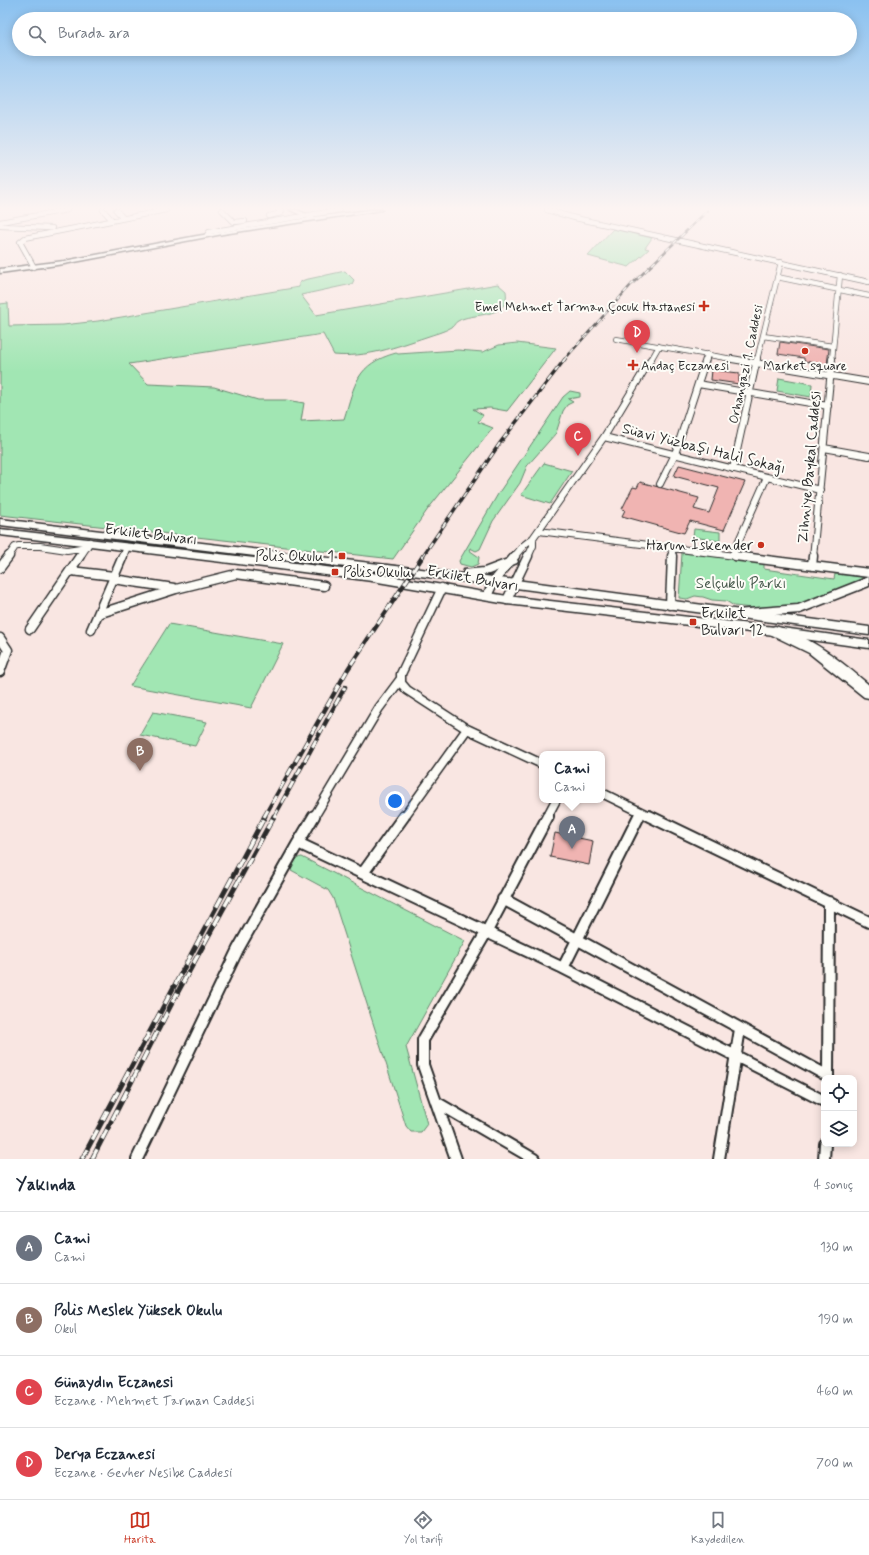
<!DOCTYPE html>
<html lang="tr">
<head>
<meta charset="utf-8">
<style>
	:root { --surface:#fff; --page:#f6f6f7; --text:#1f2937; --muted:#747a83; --line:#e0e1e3; --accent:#c8321e }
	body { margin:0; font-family:Mynerve,sans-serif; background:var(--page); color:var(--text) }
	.controls { position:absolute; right:12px; bottom:12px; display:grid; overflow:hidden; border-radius:8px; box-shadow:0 2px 10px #0003 }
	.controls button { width:36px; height:36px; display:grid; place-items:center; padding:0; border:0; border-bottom:1px solid var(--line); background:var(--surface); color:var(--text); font:20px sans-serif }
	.you { position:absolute; left:395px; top:801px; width:14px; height:14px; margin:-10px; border:3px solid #fff; border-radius:50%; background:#1a73e8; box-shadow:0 0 0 6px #1a73e833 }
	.badge { display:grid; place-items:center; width:26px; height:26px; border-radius:50%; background:var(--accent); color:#fff; font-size:13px; font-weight:700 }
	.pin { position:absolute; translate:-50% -33px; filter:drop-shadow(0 1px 2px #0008) }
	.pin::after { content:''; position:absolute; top:21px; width:14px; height:12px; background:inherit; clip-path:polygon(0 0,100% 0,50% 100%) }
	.popup { position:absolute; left:539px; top:751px; width:66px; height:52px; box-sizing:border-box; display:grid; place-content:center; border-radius:8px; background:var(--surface); filter:drop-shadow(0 1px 3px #0005); font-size:13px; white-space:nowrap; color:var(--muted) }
	.popup b { font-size:15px; color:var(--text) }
	.popup::after { content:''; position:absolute; left:50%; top:100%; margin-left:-8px; border:8px solid transparent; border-top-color:var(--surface) }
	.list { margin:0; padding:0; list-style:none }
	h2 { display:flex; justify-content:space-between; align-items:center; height:52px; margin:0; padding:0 16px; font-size:17px }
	h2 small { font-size:13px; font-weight:400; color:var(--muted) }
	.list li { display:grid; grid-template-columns:26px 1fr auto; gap:12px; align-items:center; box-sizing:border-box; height:72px; padding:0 16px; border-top:1px solid var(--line) }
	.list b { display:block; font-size:15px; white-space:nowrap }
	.list p { margin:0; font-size:13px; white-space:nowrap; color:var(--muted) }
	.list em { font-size:13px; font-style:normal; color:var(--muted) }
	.icon { flex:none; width:22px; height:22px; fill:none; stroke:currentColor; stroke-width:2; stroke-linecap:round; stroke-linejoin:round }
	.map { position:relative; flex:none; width:869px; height:1159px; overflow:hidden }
	.search { position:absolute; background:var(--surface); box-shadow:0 2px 10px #0003; left:12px; right:12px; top:12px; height:44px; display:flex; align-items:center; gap:10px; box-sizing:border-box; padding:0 14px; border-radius:22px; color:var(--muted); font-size:15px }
	.sheet { height:340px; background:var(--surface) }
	nav { display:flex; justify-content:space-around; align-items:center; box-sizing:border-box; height:56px; border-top:1px solid var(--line); background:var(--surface); font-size:11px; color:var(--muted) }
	nav a { display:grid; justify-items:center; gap:2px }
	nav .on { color:var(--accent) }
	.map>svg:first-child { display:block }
	.green { fill:#a1e6b3; stroke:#66886f }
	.building { fill:#f0b4b2; stroke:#2b2b2b }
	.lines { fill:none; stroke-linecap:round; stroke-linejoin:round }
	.minor-far3-casing { stroke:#2b2b2b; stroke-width:6 }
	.minor-far2-casing { stroke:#2b2b2b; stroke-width:8 }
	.minor-far1-casing { stroke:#2b2b2b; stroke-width:11 }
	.minor-casing { stroke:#2b2b2b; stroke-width:14 }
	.tertiary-casing { stroke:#2b2b2b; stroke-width:3 }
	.primary-casing { stroke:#2b2b2b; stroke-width:3 }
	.trunk-casing { stroke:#2b2b2b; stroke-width:3 }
	.minor-far3 { stroke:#fdfcf7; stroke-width:4.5 }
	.minor-far2 { stroke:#fdfcf7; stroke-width:6 }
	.minor-far1 { stroke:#fdfcf7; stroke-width:8 }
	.minor { stroke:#fdfcf7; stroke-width:10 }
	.tertiary { fill:#fdfcf7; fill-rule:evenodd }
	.primary { fill:#fdfcf7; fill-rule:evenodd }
	.trunk { fill:#fdfcf7; fill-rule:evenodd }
	.rail-far3-casing { stroke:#2b2b2b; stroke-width:2.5 }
	.rail-far2-casing { stroke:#2b2b2b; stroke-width:3.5 }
	.rail-far1-casing { stroke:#2b2b2b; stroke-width:4.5 }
	.rail-casing { stroke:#2b2b2b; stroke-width:5 }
	.rail-far3 { stroke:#fdfcf7; stroke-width:1.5; stroke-dasharray:5; stroke-linecap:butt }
	.rail-far2 { stroke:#fdfcf7; stroke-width:2; stroke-dasharray:6; stroke-linecap:butt }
	.rail-far1 { stroke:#fdfcf7; stroke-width:3; stroke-dasharray:8; stroke-linecap:butt }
	.rail { stroke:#fdfcf7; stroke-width:3.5; stroke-dasharray:11; stroke-linecap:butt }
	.poi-dot { fill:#c8321e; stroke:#fdfcf7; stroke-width:1.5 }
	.labels { text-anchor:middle; stroke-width:4; stroke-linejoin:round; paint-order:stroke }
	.far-poi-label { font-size:13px; fill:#2b2b2b; stroke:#fdfcf7; text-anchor:end }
	.far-street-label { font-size:13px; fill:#2b2b2b; stroke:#fdfcf7 }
	.street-label { font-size:15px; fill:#2b2b2b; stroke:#fdfcf7 }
	.poi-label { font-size:15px; fill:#2b2b2b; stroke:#fdfcf7; text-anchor:end }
	.park-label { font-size:15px; fill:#485a4d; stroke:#fdfcf7 }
</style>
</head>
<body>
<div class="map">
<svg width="869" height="1159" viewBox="0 0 869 1159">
	<rect width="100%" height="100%" fill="#f9e6e2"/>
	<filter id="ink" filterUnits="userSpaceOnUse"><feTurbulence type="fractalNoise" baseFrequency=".025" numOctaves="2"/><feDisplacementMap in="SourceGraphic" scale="8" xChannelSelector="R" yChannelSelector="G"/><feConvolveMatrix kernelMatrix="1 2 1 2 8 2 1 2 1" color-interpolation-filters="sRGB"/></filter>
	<g filter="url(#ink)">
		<!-- green -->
		<path class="green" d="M613 229 652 238 645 248 649 249 629 267 588 256Z
			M345 271 354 280 352 284 301 295 316 315 498 284 506 291C511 320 471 312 458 321 455 322 454 326 452 327 444 332 434 334 426 337 396 347 366 358 334 355L323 334 129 364 148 384 214 387 258 400H286L304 403 301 421 344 419C355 384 356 364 396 353L398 354 458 350 483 352 499 345 517 343 556 348 507 411 490 408 473 409 483 415 478 422 493 428 428 509 393 559 0 515V304L8 303 9 326 63 325 98 321 299 287V283L304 280Z
			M779 378 812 384 811 397 777 391Z
			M570 391 580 393V397L568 399 573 402 567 405 563 411 556 433 527 466 520 483 493 521 480 549 476 551 470 548 469 550 479 557 478 564 471 567 460 564 459 561 498 494 563 397Z
			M544 463 572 471 550 504 521 495Z
			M694 529 720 532V541L693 537Z
			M682 553 764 562V569L834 579 835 574 866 577 805 605 752 608 734 606 726 601 712 600 703 597 695 596 687 599 679 598Z
			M169 624 283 644 251 708 130 686Z
			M153 712 207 722 195 746 140 735Z
			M302 857 465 941 406 1047 427 1124 421 1132H411L406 1126 333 898 328 890 291 870C291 864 296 857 302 857Z"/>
		<!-- building -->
		<path class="building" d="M780 342 829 349 827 365 804 361V358L778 354Z
			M712 370 739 373V384L711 380Z
			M679 465 745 482 724 530 690 521 684 533 622 516 625 510 622 509 633 487 637 488 640 482 699 498 694 509 709 513 719 488 674 476Z
			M555 833 593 841 589 865 550 857Z"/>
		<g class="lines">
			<defs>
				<path id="minor-far3" d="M103 210 112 220
					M116 210 123 218
					M222 210 234 222 245 221
					M547 210 575 218 869 282
					M269 216 281 213 282 211 279 210
					M0 222 67 210
					M0 226 52 228
					M207 235 209 232 339 210
					M34 267 20 242 25 238 166 210
					M777 277 869 296
					M763 336 833 346
					M616 339 738 360
					M651 360 659 346
					M706 360 708 354
					M757 360 781 262
					M832 360 840 275"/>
				<path id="minor-far2" d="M732 359 869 382
					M698 384 828 406
					M604 437 820 490
					M824 448 869 456
					M733 469 757 359
					M660 484 675 454 706 359
					M539 531 743 557
					M732 556 767 477
					M8 557 15 547 18 546H40L67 550 87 547
					M80 557 90 542
					M123 557 127 547
					M514 557 524 545 533 538 604 437 651 359
					M528 557 533 546V538
					M672 557V548
					M813 557 832 359"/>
				<path id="minor-far1" d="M735 556 869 573
					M812 566 813 556
					M0 568 9 556
					M71 571 114 576
					M113 579 174 588
					M442 588 401 674V683L407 690 467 729 542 764
					M487 596 494 581 515 556
					M507 600 528 556
					M670 605 672 556
					M98 614 176 589 236 574 324 586
					M30 629 80 556
					M91 630 123 556
					M0 638 8 650 0 672
					M602 793 651 817
					M314 817 379 708 400 680
					M404 817 467 729
					M547 817 556 800
					M639 817 641 812"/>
				<path id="minor" d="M314 816 298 843 563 968 824 1101
					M649 816 869 922
					M363 873 404 816
					M503 899 828 1076
					M563 968 639 816
					M828 1078 829 902
					M436 1102 534 1159
					M137 1159 238 949 298 843
					M456 1159 423 1065V1040L487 931 548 816
					M719 1159 740 1029
					M824 1159 825 1144"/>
				<path id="tertiary" d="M290 210H297L314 217 369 210H382L223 234 64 264 0 273V269L64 261 197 236 308 218Z"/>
				<path id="primary" d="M0 519 463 574 464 570 484 568 513 557 518 561 517 563 489 574 478 575 869 627V635L494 585 0 525Z
					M0 529 264 559 372 573 507 596 775 627 869 640V648L775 635 507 604 372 581 264 567 0 535Z"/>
				<path id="trunk" d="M869 577V586L800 613 736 618 732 617 730 614 732 611 736 610 798 605Z
					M775 626C812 637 841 661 869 685V698L864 697 809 653 770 634 769 631 770 628Z"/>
			</defs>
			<!-- minor-far3 casing -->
			<use href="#minor-far3" class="minor-far3-casing"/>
			<!-- minor-far2 casing -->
			<use href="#minor-far2" class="minor-far2-casing"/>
			<!-- minor-far1 casing -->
			<use href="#minor-far1" class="minor-far1-casing"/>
			<!-- minor casing -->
			<use href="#minor" class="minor-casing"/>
			<!-- tertiary casing -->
			<use href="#tertiary" class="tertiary-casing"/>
			<!-- primary casing -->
			<use href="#primary" class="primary-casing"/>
			<!-- trunk casing -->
			<use href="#trunk" class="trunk-casing"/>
			<!-- minor-far3 -->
			<use href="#minor-far3" class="minor-far3"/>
			<!-- minor-far2 -->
			<use href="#minor-far2" class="minor-far2"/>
			<!-- minor-far1 -->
			<use href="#minor-far1" class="minor-far1"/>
			<!-- minor -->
			<use href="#minor" class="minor"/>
			<!-- tertiary -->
			<use href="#tertiary" class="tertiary"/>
			<!-- primary -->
			<use href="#primary" class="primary"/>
			<!-- trunk -->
			<use href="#trunk" class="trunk"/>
			<defs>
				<path id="rail-far3" d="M564 360 631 285 708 210"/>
				<path id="rail-far2" d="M422 557 500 443 565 359"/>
				<path id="rail-far1" d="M264 817 348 669 423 556
					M274 817 345 687"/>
				<path id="rail" d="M82 1159 265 816
					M92 1159 174 999 274 816"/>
			</defs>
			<!-- rail-far3 casing -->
			<use href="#rail-far3" class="rail-far3-casing"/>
			<!-- rail-far2 casing -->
			<use href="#rail-far2" class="rail-far2-casing"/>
			<!-- rail-far1 casing -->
			<use href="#rail-far1" class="rail-far1-casing"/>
			<!-- rail casing -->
			<use href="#rail" class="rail-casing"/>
			<!-- rail-far3 -->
			<use href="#rail-far3" class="rail-far3"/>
			<!-- rail-far2 -->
			<use href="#rail-far2" class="rail-far2"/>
			<!-- rail-far1 -->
			<use href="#rail-far1" class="rail-far1"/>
			<!-- rail -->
			<use href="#rail" class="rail"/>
		</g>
	</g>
	<!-- sky -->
	<linearGradient id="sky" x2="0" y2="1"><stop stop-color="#8ac1f0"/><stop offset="0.56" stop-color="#fcf4f2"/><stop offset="1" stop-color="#fcf4f2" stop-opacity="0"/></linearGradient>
	<rect width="869" height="372" fill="url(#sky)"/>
	<!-- markers -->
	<g class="poi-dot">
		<path d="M702 300h4v4h4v4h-4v4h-4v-4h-4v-4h4z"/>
		<circle cx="805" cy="351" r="4"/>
		<path d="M631 359h4v4h4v4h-4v4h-4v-4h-4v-4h4z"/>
		<circle cx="761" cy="545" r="4"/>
		<rect x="338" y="552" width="8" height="8" rx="2"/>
		<rect x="331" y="568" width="8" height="8" rx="2"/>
		<rect x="689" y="618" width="8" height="8" rx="2"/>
	</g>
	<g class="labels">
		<!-- far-poi labels -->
		<g class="far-poi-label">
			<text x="695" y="311">Emel Mehmet Tarman Çocuk Hastanesi</text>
			<text x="641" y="370" text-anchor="start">Andaç Eczanesi</text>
			<text x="805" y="370" text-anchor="middle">Market square</text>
		</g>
		<!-- far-street labels -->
		<g class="far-street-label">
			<text transform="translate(745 364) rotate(-78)" y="5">Orhangazi 1. Caddesi</text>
		</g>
		<!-- street labels -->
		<g class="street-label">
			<text transform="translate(704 448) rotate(14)" y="5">Süavi Yüzbaşı Halil Sokağı</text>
			<text transform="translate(809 467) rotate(-85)" y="5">Zihniye Baykal Caddesi</text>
			<text transform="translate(151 534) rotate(7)" y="5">Erkilet Bulvarı</text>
			<text transform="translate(473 578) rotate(10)" y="5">Erkilet Bulvarı</text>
		</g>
		<!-- poi labels -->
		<g class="poi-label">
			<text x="753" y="550">Harun İskender</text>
			<text x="334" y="561">Polis Okulu 1</text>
			<text x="343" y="577" text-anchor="start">Polis Okulu</text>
			<text x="701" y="618" text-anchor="start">Erkilet<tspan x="701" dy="17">Bulvarı 12</tspan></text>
		</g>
		<!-- park labels -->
		<g class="park-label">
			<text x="741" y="588">Selçuklu Parkı</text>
		</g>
	</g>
</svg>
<div class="controls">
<button><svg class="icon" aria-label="locate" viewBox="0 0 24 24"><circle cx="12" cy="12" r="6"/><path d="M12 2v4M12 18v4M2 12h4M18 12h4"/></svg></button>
<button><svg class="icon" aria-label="layers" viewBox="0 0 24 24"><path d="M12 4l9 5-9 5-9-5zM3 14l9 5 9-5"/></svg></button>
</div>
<div class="you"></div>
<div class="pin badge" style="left:572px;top:849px;background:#6b7280">A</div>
<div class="popup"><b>Cami</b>Cami</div>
<div class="pin badge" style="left:140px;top:771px;background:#8d6e63">B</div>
<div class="pin badge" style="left:578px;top:456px;background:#e0444e">C</div>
<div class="pin badge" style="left:637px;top:353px;background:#e0444e">D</div>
<div class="search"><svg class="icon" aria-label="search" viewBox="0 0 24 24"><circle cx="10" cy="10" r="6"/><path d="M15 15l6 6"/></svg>Burada ara</div>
</div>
<section class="sheet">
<h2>Yakında<small>4 sonuç</small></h2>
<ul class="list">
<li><span class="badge" style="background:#6b7280">A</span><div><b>Cami</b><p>Cami</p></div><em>130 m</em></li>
<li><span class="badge" style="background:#8d6e63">B</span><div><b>Polis Meslek Yüksek Okulu</b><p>Okul</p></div><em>190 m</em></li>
<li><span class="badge" style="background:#e0444e">C</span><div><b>Günaydın Eczanesi</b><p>Eczane · Mehmet Tarman Caddesi</p></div><em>460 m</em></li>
<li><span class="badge" style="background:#e0444e">D</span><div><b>Derya Eczanesi</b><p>Eczane · Gevher Nesibe Caddesi</p></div><em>700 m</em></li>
</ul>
</section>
<nav>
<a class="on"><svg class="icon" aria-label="map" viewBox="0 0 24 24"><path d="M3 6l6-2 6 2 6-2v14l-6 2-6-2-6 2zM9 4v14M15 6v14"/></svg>Harita</a>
<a><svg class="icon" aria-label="directions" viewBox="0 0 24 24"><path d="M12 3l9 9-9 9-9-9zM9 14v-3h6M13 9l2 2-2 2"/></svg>Yol tarifi</a>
<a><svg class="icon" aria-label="saved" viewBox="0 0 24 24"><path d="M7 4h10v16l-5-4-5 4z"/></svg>Kaydedilen</a>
</nav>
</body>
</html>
